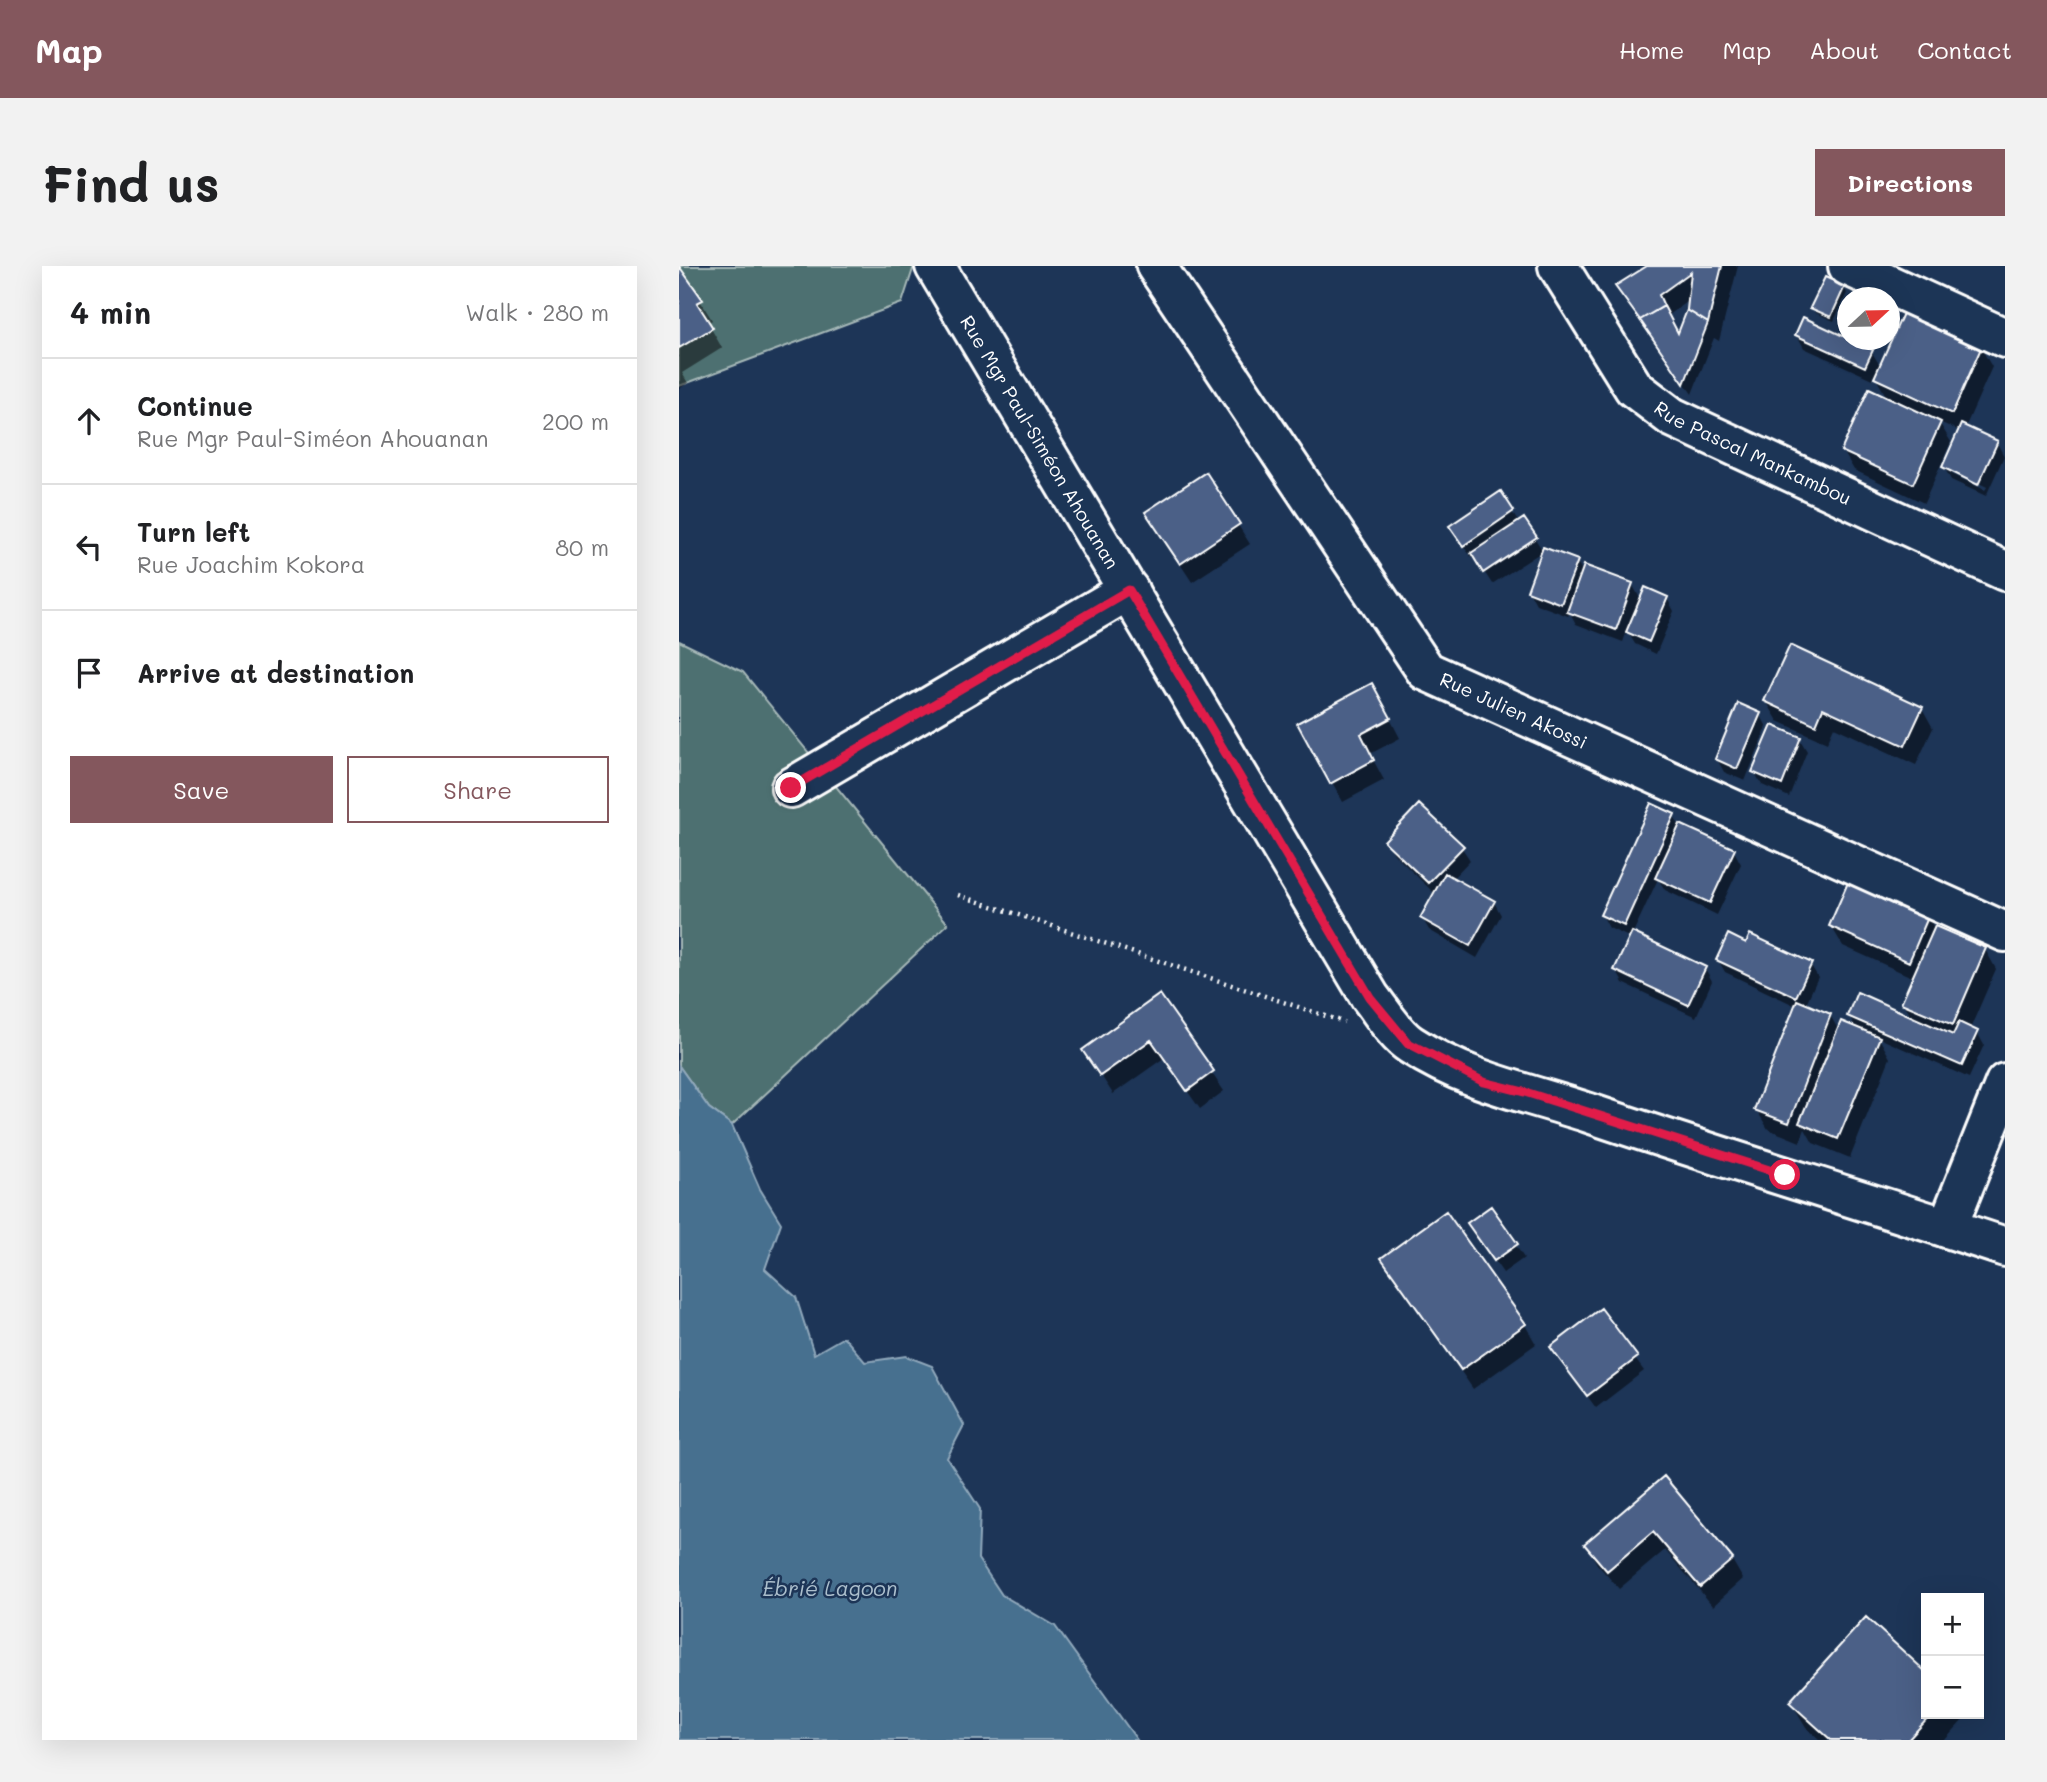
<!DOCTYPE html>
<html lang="en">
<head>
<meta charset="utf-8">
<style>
	:root { --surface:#fff; --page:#f2f2f2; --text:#202124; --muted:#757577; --line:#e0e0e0; --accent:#84575d }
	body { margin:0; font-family:Mali,sans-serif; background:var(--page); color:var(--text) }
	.controls { position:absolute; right:21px; bottom:21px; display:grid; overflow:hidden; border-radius:0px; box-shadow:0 7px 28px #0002 }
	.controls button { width:63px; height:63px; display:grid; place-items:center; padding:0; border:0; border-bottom:2px solid var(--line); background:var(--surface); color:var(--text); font:35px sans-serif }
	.compass { position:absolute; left:1158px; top:21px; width:63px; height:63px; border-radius:50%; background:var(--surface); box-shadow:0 7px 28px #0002; rotate:68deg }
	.stop { position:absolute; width:21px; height:21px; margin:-16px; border:5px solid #e11d48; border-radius:50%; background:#fff }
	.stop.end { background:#e11d48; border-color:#fff; box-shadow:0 2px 7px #0008 }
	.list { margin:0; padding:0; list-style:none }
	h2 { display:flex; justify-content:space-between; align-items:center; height:91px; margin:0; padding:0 28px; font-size:30px }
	h2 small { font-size:23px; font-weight:400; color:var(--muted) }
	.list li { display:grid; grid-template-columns:46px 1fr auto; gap:21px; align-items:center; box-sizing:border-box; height:126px; padding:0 28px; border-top:2px solid var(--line) }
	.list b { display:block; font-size:26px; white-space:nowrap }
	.list p { margin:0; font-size:23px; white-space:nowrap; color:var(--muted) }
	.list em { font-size:23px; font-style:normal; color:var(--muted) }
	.actions { display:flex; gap:14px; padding:21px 28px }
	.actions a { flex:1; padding:16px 0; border:2px solid var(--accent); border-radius:0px; text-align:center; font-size:24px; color:var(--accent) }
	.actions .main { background:var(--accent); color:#fff }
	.icon { flex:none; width:38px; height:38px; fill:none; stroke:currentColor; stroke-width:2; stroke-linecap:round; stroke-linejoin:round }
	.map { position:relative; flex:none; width:1326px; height:1474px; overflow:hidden; border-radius:0px }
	header { display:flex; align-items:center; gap:42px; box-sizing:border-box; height:98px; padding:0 35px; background:var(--accent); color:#fff }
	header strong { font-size:33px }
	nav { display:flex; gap:38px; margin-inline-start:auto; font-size:24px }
	.intro { display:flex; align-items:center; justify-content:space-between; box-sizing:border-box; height:168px; padding:0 42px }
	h1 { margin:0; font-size:49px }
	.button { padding:18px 32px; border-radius:0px; background:var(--accent); color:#fff; font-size:24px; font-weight:700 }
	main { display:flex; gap:42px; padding:0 42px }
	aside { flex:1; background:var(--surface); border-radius:0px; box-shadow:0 7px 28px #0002 }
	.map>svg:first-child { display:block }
	.green { fill:#4e7071; stroke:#a6b8b8; stroke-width:2 }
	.water { fill:#47708f; stroke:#91a9bc; stroke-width:2 }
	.shadow { fill:#0007; fill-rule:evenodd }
	.building { fill:#4c6187; stroke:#fff; stroke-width:2 }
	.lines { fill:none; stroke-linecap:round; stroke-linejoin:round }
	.minor-casing { stroke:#fff; stroke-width:44 }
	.path { stroke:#fff; stroke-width:4.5; stroke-dasharray:2 5; stroke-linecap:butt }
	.minor { stroke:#1d3557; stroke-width:38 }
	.route { stroke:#e11d48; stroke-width:9 }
	.labels { text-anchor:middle; stroke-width:5; stroke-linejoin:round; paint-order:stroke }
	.street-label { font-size:19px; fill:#fff; stroke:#1d3557 }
	.water-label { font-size:21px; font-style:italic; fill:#acbfcd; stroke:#1d3557 }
</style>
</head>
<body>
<header>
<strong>Map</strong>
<nav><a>Home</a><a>Map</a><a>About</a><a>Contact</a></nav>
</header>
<div class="intro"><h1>Find us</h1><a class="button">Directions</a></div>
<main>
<aside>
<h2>4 min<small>Walk · 280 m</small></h2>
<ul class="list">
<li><svg class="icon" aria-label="ahead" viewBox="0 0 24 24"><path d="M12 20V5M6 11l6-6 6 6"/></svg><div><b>Continue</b><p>Rue Mgr Paul-Siméon Ahouanan</p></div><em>200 m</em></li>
<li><svg class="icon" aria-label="left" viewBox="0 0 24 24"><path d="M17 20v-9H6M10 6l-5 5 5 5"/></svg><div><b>Turn left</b><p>Rue Joachim Kokora</p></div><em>80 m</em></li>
<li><svg class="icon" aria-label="arrive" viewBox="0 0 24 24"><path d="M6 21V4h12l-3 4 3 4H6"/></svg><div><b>Arrive at destination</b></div></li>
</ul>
<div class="actions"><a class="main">Save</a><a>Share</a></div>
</aside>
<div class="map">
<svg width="1326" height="1474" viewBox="0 0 1326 1474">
	<rect width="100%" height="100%" fill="#1d3557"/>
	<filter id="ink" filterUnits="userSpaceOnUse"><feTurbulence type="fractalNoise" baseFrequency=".0143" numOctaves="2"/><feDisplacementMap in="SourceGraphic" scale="14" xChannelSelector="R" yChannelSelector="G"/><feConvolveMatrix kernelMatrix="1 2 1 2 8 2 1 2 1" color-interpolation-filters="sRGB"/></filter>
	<g filter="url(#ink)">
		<!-- green -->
		<path class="green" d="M0 0H235L223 37 0 120Z
			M0 375 64 406 269 658 53 859 30 842 0 800Z"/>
		<!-- water -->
		<path class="water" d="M0 800 30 842 53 859 81 923 102 957 86 1003 117 1031 135 1088 165 1071 186 1096 227 1090 253 1100 285 1159 268 1192 301 1243 299 1293 323 1329 376 1360 458 1474H0Z"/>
		<!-- shadow -->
		<path class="shadow" d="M0 0 33 54 29 57 43 82 3 107 9 117 0 123Z
			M971 0H1059L1040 75 1035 72 1013 128 938 20ZM1011 34 1009 47 1000 71 990 49Z
			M1164 21 1168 27 1155 55 1137 47 1133 41Z
			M1118 69 1192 85 1202 101 1302 82 1313 101 1286 162 1318 177 1325 190 1307 230 1272 214 1265 201 1281 165 1260 156 1272 176 1245 237 1175 204 1164 185 1209 133 1195 109 1193 113 1125 82ZM1273 204 1308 221 1306 224 1273 208Z
			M527 208 571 278 513 316 480 266Z
			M821 228 840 257 844 254 864 285 813 318 795 290 793 292 780 274Z
			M898 296 904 306 953 318 962 334 988 332 995 345 977 388 956 378 948 365 944 376 897 358 891 347 889 350 857 338 850 325Z
			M1087 435 1243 442 1254 462 1237 499 1155 461 1148 477 1099 455Z
			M704 439 721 472 691 488 705 514 664 536 621 458Z
			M1081 448 1088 461 1066 515 1045 506 1038 493Z
			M1120 472 1128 485 1110 531 1083 519 1075 506Z
			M994 550 1001 560 1055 585 1062 598 1038 649 986 624 979 613 953 669 1026 702 1033 715 1017 751 944 717 937 704 952 672 930 662 923 649Z
			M707 575 783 582 791 594 773 613 815 636 822 649 798 692 750 664 743 652 756 628 715 588Z
			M1249 650 1256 664 1306 683 1317 703 1291 763 1298 766 1305 779 1290 812 1200 772 1211 792 1171 892 1134 877 1126 863 1121 876 1089 863 1077 843 1117 740 1046 706 1039 694 1068 679 1131 698 1139 711 1126 740 1151 749 1160 765 1178 764 1170 750 1234 753 1224 737 1235 712 1164 680 1152 660Z
			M481 731 545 825 521 843 485 792 434 828 406 785Z
			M812 942 845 992 824 1007 798 970Z
			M704 992 846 1059 857 1078 794 1123Z
			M921 1045 965 1105 917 1142 873 1082Z
			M985 1213 1053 1294 1064 1313 1034 1340 986 1284 940 1323 918 1298 907 1279Z
			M1187 1353 1247 1408V1448H1281L1284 1454 1266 1474H1141L1127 1461 1112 1436Z"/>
		<!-- building -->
		<path class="building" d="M0 0 24 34 18 37 34 62 0 82Z
			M968 0H1043L1029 57 1008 44 1012 6 980 29 985 40 961 54 936 20Z
			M1146 11 1166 20 1152 51 1131 42Z
			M985 40 999 67 1008 44 1029 57 1005 118 961 54Z
			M1225 45 1303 80 1273 148 1195 112Z
			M1124 51 1194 84 1186 101 1116 69Z
			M1190 122 1262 156 1234 218 1162 185Z
			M1282 158 1319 175 1299 219 1263 201Z
			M527 206 561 258 501 298 466 246Z
			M822 225 835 245 784 280 770 260Z
			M845 252 858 271 804 307 792 287Z
			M864 281 899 294 882 338 848 325Z
			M905 299 954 317 937 364 888 346Z
			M966 321 989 331 970 376 947 366Z
			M1111 379 1244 441 1226 480 1144 442 1137 459 1085 435Z
			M693 417 712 452 682 468 695 494 651 518 618 457Z
			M1059 437 1082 447 1058 503 1036 493Z
			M1093 459 1122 471 1103 519 1073 506Z
			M972 537 996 548 945 660 921 649Z
			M740 538 785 580 749 617 705 575Z
			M1001 558 1056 583 1031 637 976 612Z
			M766 607 816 635 791 680 741 652Z
			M1170 614 1250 649 1230 696 1150 660Z
			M1256 660 1307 682 1274 759 1222 737Z
			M953 666 1027 701 1009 739 935 704Z
			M1049 668 1067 677 1071 668 1133 697 1117 731 1037 694Z
			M1178 726 1274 769 1280 756 1299 765 1283 800 1168 750Z
			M481 728 535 805 508 825 472 774 421 810 403 784Z
			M1118 734 1152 748 1110 857 1075 844Z
			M1162 755 1201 771 1159 873 1120 857Z
			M812 940 839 978 815 995 788 957Z
			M767 945 847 1058 782 1104 702 992Z
			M922 1042 959 1091 908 1130 871 1081Z
			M985 1210 1054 1293 1021 1321 974 1266 928 1305 905 1278Z
			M1187 1351 1247 1406V1448H1253L1229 1474H1152L1110 1436Z"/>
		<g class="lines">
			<defs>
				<g id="minor">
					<path id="s1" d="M256 0 691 731C703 746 716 769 732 779 787 815 849 827 910 847 1048 894 1188 935 1326 981"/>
					<path id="s2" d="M477 0 747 405 1326 666"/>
					<path id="s3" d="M879 0 955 122 993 151 1326 305"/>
					<path d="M1169 0 1326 72"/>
					<path d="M112 522 450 324"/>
					<path d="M1268 962 1326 817"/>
				</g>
			</defs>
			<!-- minor casing -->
			<use href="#minor" class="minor-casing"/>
			<!-- path -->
			<path class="path" d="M279 629 665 756"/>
			<!-- minor -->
			<use href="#minor" class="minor"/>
		</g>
	</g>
	<g class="lines" filter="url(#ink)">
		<!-- route -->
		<path class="route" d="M112 522 450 324 691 731 729 777 805 816 849 827 1106 909"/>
	</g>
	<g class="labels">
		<!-- street labels -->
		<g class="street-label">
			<text dy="7" stroke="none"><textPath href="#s1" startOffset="205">Rue Mgr Paul-Siméon Ahouanan</textPath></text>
			<text dy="7" stroke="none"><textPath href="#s3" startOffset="280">Rue Pascal Mankambou</textPath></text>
			<text dy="7" stroke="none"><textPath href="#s2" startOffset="583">Rue Julien Akossi</textPath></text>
		</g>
		<!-- water labels -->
		<g class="water-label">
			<text x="151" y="1330">Ébrié Lagoon</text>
		</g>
	</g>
</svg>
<div class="controls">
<button>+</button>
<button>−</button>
</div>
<svg class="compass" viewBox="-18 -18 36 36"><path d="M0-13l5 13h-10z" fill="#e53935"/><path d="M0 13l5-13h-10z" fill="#757577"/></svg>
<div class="stop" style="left:1106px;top:909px"></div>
<div class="stop end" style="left:112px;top:522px"></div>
</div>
</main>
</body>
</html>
